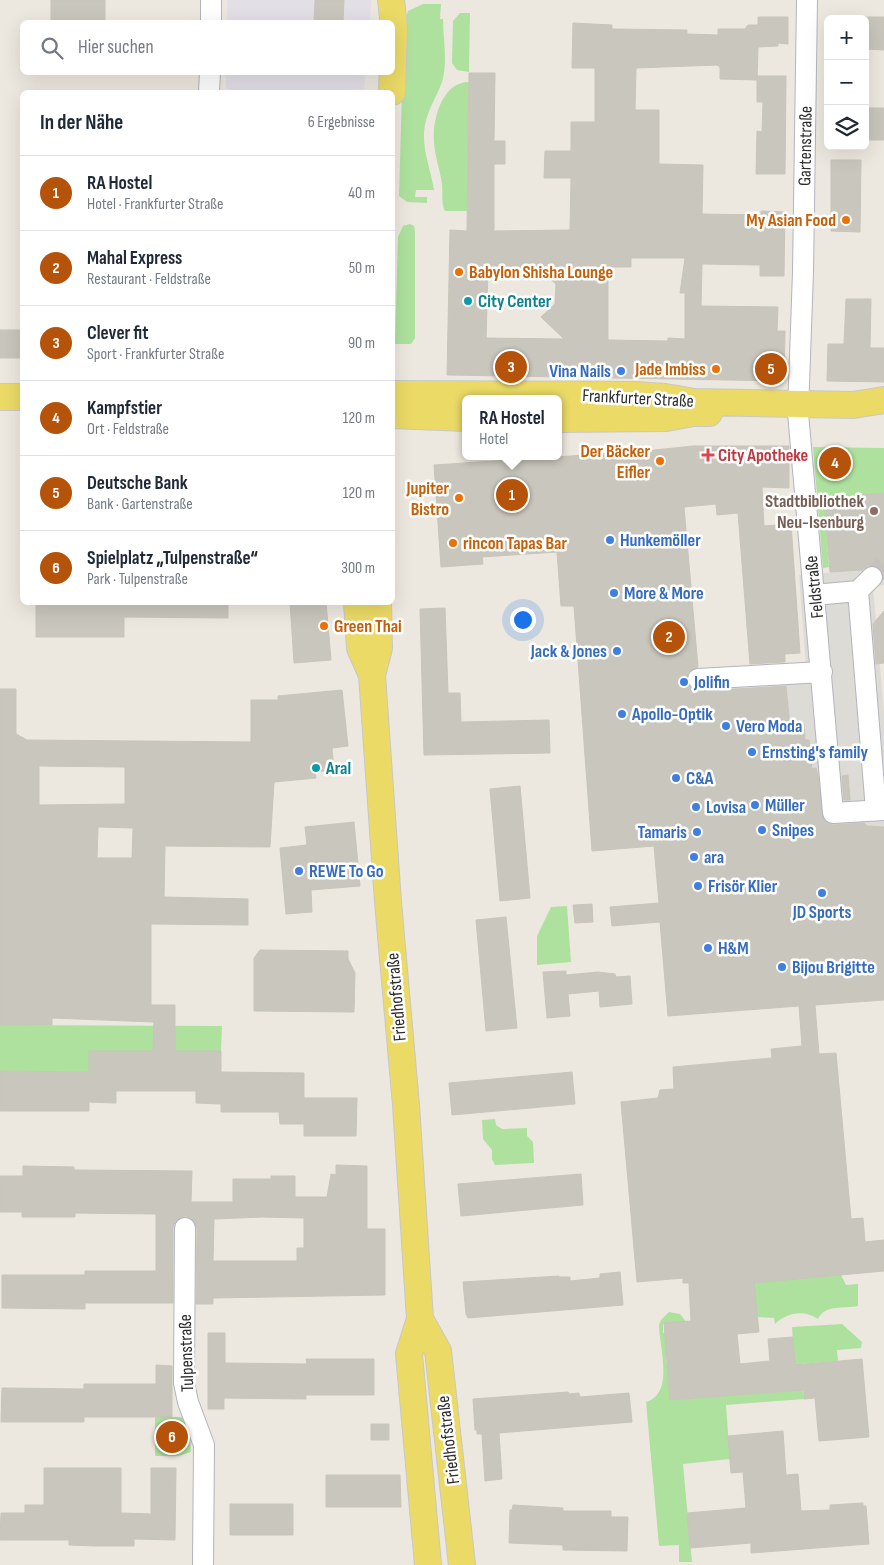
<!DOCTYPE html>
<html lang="de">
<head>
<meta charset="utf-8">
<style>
	:root { --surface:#fff; --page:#f2f2f3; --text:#1f2937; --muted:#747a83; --line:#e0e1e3; --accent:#b45309 }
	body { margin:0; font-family:"Sofia Sans Condensed",sans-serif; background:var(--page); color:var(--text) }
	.controls { position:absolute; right:15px; top:15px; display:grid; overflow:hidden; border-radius:8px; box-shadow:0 5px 20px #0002 }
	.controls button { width:45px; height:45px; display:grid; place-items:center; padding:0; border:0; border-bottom:1px solid var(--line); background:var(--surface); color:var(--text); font:25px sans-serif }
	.you { position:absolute; left:522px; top:619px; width:18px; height:18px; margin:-12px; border:4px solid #fff; border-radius:50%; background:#1a73e8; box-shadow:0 0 0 8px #1a73e833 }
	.badge { display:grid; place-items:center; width:32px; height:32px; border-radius:50%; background:var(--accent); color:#fff; font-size:16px; font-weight:700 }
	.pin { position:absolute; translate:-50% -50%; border:2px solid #fff; box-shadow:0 1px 5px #0006 }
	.popup { position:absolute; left:462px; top:395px; width:100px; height:65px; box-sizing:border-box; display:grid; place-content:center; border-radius:8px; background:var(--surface); filter:drop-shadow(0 1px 4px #0005); font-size:16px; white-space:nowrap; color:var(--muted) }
	.popup b { font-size:19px; color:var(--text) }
	.popup::after { content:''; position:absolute; left:50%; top:100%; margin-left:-10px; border:10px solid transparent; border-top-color:var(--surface) }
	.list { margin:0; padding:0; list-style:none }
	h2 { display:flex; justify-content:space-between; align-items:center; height:65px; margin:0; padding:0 20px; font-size:21px }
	h2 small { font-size:16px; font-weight:400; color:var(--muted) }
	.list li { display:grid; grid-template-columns:32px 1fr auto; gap:15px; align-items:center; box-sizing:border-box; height:75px; padding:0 20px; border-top:1px solid var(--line) }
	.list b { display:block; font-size:19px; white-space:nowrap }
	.list p { margin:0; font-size:16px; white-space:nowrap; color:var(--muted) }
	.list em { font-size:16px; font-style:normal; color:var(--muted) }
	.icon { flex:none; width:28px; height:28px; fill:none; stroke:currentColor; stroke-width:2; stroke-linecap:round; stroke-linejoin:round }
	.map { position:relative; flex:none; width:884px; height:1565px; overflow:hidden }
	.search { position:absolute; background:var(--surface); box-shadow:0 5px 20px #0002; left:20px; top:20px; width:375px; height:55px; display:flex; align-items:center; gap:12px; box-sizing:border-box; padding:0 18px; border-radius:8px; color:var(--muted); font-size:19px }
	.panel { position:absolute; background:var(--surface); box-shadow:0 5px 20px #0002; left:20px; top:90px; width:375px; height:515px; border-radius:8px }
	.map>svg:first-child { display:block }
	.industrial { fill:#e2dfe6 }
	.green { fill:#aee19e }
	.plaza { fill:#dddbd6 }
	.building { fill:#c9c6bd; stroke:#c8c5b9; fill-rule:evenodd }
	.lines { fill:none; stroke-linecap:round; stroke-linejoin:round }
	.minor-tunnel { stroke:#c6c2bb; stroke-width:20; stroke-dasharray:20 10; stroke-linecap:butt }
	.minor-casing { stroke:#b2b4bf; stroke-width:22 }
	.major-casing { stroke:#c8c8c8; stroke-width:28 }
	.minor { stroke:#fff; stroke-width:20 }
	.major { stroke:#ebda66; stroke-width:26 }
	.food-dot { fill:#e8710a; stroke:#fff; stroke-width:2 }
	.culture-dot { fill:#0f9aa8; stroke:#fff; stroke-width:2 }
	.shop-dot { fill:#3f7fe0; stroke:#fff; stroke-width:2 }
	.health-dot { fill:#e0444e; stroke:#fff; stroke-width:2 }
	.education-dot { fill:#8d6e63; stroke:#fff; stroke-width:2 }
	.labels { text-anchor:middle; stroke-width:5; stroke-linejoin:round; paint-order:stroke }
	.street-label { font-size:18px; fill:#2c2c2c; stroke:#fff }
	.food-label { font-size:18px; font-weight:bold; fill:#c56008; stroke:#fff; text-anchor:end }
	.culture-label { font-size:18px; font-weight:bold; fill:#0d838f; stroke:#fff; text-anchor:start }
	.shop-label { font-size:18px; font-weight:bold; fill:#366cbe; stroke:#fff; text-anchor:start }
	.health-label { font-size:18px; font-weight:bold; fill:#be3a42; stroke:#fff; text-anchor:start }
	.education-label { font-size:18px; font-weight:bold; fill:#785e54; stroke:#fff; text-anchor:end }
</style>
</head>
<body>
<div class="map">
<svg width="884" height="1565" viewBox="0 0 884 1565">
	<rect width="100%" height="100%" fill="#ede8df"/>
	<!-- industrial -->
	<path class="industrial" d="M227 0H371L370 22H227Z
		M226 73V72L366 73 364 89 346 90V92H230V89H226Z"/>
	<!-- green -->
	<path class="green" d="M423 4H441L440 19H443C443 38 448 63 442 82 436 99 425 113 424 133 423 152 431 171 434 190H416L415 197H427V203L407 202 399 196 404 22 408 11Z
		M460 13H470L469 72 457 70 452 63 453 21Z
		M469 82 467 211H445C441 204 443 193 442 184 440 170 435 157 434 142 432 120 442 82 469 82Z
		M410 224 414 226 415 231V338L411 344H395L398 237 403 226Z
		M813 447 884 448V493L824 498 829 567 823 568Z
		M567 906 571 962 537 965V936L551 907Z
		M0 943V1025L222 1026 221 1051H89V1072L0 1071Z
		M495 1119 496 1125 502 1129 527 1128V1136L533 1142 534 1163 495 1165 492 1159V1150L483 1139 482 1120Z
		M841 1275 846 1285 858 1284V1306C844 1309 825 1304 818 1319 804 1309 786 1313 775 1324L774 1318 757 1317 750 1283Z
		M669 1312 680 1314 687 1323 677 1322 676 1324H663V1333H667L666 1347 670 1357 666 1358 667 1365H670L668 1383H672V1390H669L670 1400 792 1391 790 1361 794 1360 792 1327 842 1324 862 1342 861 1348 837 1350 838 1361 801 1364 804 1399 726 1405 730 1459 683 1464 692 1562H679V1545L659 1546 646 1402C675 1393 659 1347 659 1325L661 1320Z
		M155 1417H182L190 1440 191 1452 178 1456H155Z"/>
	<!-- plaza -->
	<path class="plaza" d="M884 554V585L873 587 884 713V827H820L815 768 812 769 809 740H805L804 724 790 726 785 670 806 666 799 575 872 569Z"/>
	<!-- building -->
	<path class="building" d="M51 0H105V22H51Z
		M315 0H344L343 22H314Z
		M758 17H788V44L778 43V46L758 47 757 80 720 79V67L717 65 636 68 635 110H659V164L703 165 702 214 761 215V211L785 212 784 276H760V265L702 264 701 306 778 307 777 331H785L784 381 447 375 450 230 467 231 469 73H495L494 141H505V164H494V231L570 230 571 178H544L545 151H571V122H595V68H572L573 23 612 25V29L687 30V34L718 35V29H745L748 25H758ZM631 258H685L680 293H685V339L668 338V341L608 340V267H631ZM488 270 541 271 556 284 555 304 541 317 564 339 486 338Z
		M865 17H884V50L865 49Z
		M757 76H786L785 174H756L757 131 762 132 763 102H757Z
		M865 108H884V140H865Z
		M831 160H861L860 232 831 231Z
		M846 299H871L870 348H884V382L827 381 828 344H844Z
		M0 330H22V358H0Z
		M693 446H789V488L762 487 764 526 791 524 800 653 785 654V662L750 664 738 513 717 515 716 504 684 507 698 667 688 673V685L699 691 786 686 790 726 804 724 805 740H809L812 769 816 768 818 777 824 820 833 825 864 823 867 826 884 827V1000L815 1005 819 1054 836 1053 851 1219 863 1218 865 1242 884 1240V1271L754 1283 759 1332 737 1334 740 1364 770 1361 768 1339 793 1337 795 1365 862 1359 869 1437 819 1441 815 1398 804 1399V1390L670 1400 664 1323 691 1321 689 1283H683V1278L637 1282 621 1102 658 1098 660 1090 674 1089 673 1067 772 1058 771 1049 802 1046 799 1006 668 1016 660 922 612 926 610 907 659 903 654 846 592 851 574 606H561L557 552 482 557 483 564 441 567 434 465 645 451Z
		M884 493V568L869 565 862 570 830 572 824 498Z
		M36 602H228V618L124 617V637H36Z
		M290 602H326L331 660 294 663Z
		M445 608 448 693H460L461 722 549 720 550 753 424 755 420 609Z
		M884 611V663L876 664 873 624Z
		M0 689H16V734L27 740 251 742V700H278V696L342 690 348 746 332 748 334 770 315 772 316 778 274 782 270 847 165 846 164 897 248 899V925L151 924V1005H175V1051H221V1072L304 1073V1098H357L356 1136H304V1124H280L279 1112H221V1104L196 1103V1091H116V1103L89 1102V1111H0V1071L89 1072V1051H153L154 1022 52 1018V1025H0ZM39 766 125 767V804L39 805ZM98 827 133 828 132 858H97Z
		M848 775 850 800H844L842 776Z
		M520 786 530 898 500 901 490 789Z
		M354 822 360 886 311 890 312 912 286 914 280 848 307 845 305 827Z
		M592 904 593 922 575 923 573 905Z
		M506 917 517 1028 486 1031 476 920Z
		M260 950 348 951V959L355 973 354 1012 254 1011V958Z
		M566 971V975L598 972 615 974 616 977 630 976 632 1004 600 1007 599 991 568 994 570 1016 547 1018 543 972Z
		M572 1072 575 1104 452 1115 449 1083Z
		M336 1165 367 1166V1229H385V1295L213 1298V1304H196L197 1228 191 1218 185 1216 175 1222 173 1227V1303H85V1309L2 1308V1275H85V1271H156V1214L75 1213V1217H22V1212H0V1176H23V1166L74 1167V1170L192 1171 191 1202H233V1179H271V1176H295V1197H327L331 1174 336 1175ZM263 1217 304 1218V1248H297V1261H213L214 1219Z
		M581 1174 583 1205 461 1216 458 1184Z
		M620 1272 623 1305 468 1318 466 1314 463 1282 559 1276V1277H570V1281L600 1278V1274Z
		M208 1333H225V1363L307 1364 306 1359H374V1395H306V1399L224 1398V1409H208Z
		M156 1365 172 1366V1417H84V1422H1L2 1388 84 1389V1384H156Z
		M568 1392 569 1394 579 1393 580 1397 629 1393 632 1422 499 1433 502 1479 485 1481 482 1434H477V1430H475L473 1399Z
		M371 1424H389V1440H371Z
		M783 1431 786 1475 798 1474 801 1511 830 1510V1505L863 1503V1506H866L869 1544 751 1553V1543L690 1548 687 1513 746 1508 743 1472 731 1473 728 1436Z
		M44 1468H121V1513L151 1514V1468H176L175 1540 134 1539V1546H96L69 1545V1540H0L1 1513H25V1505H44Z
		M326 1475H400L401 1507H326Z
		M230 1504H293V1535H230Z
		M513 1505 563 1508V1511H611V1517H628L627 1551 563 1550V1545L509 1543 510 1510H512Z"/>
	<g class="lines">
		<!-- minor-tunnel -->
		<path class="minor-tunnel" d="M872 577 884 565"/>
		<defs>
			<path id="minor" d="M807 0 803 272 798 413 833 813 884 810
				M211 22V0
				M209 92 210 72
				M858 591 876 810
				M814 595 858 591 872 577
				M698 679 822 672
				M185 1228 184 1383 188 1402 204 1445 203 1565"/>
			<path id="major" d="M391 0 394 28 392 92
				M392 394 636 395 665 397 694 402 853 405 884 400
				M0 397H22
				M392 415 466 418
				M558 419 666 418 693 413H709
				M357 602 360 648 372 675
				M378 602 379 648 372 675 388 902 406 1105 420 1319 409 1354 428 1565
				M420 1319 438 1351 462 1565"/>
		</defs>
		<!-- minor casing -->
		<use href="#minor" class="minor-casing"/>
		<!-- major casing -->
		<use href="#major" class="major-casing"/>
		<!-- minor -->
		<use href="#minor" class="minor"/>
		<!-- major -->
		<use href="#major" class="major"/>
	</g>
	<!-- markers -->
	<g class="food-dot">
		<circle cx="846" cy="220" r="5"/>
		<circle cx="459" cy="272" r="5"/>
		<circle cx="716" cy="369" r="5"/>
		<circle cx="660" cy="461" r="5"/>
		<circle cx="459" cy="498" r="5"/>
		<circle cx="453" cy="543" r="5"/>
		<circle cx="324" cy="626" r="5"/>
	</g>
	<g class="culture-dot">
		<circle cx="468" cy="301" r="5"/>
		<circle cx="316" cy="768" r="5"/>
	</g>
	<g class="shop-dot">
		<circle cx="621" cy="371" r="5"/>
		<circle cx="610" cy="540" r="5"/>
		<circle cx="614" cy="593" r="5"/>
		<circle cx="617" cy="651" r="5"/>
		<circle cx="684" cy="682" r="5"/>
		<circle cx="622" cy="714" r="5"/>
		<circle cx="726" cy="726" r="5"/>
		<circle cx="752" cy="752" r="5"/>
		<circle cx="676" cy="778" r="5"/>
		<circle cx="755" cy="805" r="5"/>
		<circle cx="696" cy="807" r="5"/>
		<circle cx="762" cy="830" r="5"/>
		<circle cx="697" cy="832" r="5"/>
		<circle cx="694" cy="857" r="5"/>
		<circle cx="299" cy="871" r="5"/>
		<circle cx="698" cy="886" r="5"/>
		<circle cx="822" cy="893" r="5"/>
		<circle cx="708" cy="948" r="5"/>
		<circle cx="782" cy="967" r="5"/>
	</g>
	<path class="health-dot" d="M705.5 447.5h5v5h5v5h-5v5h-5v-5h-5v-5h5z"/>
	<circle class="education-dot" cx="874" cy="511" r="5"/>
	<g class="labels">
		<!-- street labels -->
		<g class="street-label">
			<text transform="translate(805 146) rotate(-89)" y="6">Gartenstraße</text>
			<text transform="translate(638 398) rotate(3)" y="6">Frankfurter Straße</text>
			<text transform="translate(814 587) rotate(-96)" y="6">Feldstraße</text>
			<text transform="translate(396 997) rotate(-95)" y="6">Friedhofstraße</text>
			<text transform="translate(186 1353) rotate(-92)" y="6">Tulpenstraße</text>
			<text transform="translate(448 1440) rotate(-97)" y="6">Friedhofstraße</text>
		</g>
		<!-- food labels -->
		<g class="food-label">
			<text x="836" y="226">My Asian Food</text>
			<text x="469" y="278" text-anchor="start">Babylon Shisha Lounge</text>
			<text x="706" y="375">Jade Imbiss</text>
			<text x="650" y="457">Der Bäcker<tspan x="650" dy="21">Eifler</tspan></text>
			<text x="449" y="494">Jupiter<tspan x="449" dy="21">Bistro</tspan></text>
			<text x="463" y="549" text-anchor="start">rincon Tapas Bar</text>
			<text x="334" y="632" text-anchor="start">Green Thai</text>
		</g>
		<!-- culture labels -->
		<g class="culture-label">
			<text x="478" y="307">City Center</text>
			<text x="326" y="774">Aral</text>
		</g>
		<!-- shop labels -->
		<g class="shop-label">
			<text x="611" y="377" text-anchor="end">Vina Nails</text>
			<text x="620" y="546">Hunkemöller</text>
			<text x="624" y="599">More &amp; More</text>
			<text x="607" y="657" text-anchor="end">Jack &amp; Jones</text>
			<text x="694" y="688">Jolifin</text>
			<text x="632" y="720">Apollo-Optik</text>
			<text x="736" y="732">Vero Moda</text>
			<text x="762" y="758">Ernsting's family</text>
			<text x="686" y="784">C&amp;A</text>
			<text x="765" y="811">Müller</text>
			<text x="706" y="813">Lovisa</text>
			<text x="772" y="836">Snipes</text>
			<text x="687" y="838" text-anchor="end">Tamaris</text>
			<text x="704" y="863">ara</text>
			<text x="309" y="877">REWE To Go</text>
			<text x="708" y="892">Frisör Klier</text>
			<text x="822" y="918" text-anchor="middle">JD Sports</text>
			<text x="718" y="954">H&amp;M</text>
			<text x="792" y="973">Bijou Brigitte</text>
		</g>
		<!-- health labels -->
		<g class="health-label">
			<text x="718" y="461">City Apotheke</text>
		</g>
		<!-- education labels -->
		<g class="education-label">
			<text x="864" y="507">Stadtbibliothek<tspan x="864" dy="21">Neu-Isenburg</tspan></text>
		</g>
	</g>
</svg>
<div class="controls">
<button>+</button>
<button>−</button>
<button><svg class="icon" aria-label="layers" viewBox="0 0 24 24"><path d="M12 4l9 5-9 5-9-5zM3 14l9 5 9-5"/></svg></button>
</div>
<div class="you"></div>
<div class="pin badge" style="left:512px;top:495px">1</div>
<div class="popup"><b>RA Hostel</b>Hotel</div>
<div class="pin badge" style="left:669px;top:637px">2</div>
<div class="pin badge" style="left:511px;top:367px">3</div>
<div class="pin badge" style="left:835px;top:463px">4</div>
<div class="pin badge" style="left:771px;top:369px">5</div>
<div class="pin badge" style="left:172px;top:1437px">6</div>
<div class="search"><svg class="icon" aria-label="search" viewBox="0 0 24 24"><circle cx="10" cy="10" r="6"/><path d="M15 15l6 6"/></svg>Hier suchen</div>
<section class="panel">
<h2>In der Nähe<small>6 Ergebnisse</small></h2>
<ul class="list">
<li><span class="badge">1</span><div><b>RA Hostel</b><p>Hotel · Frankfurter Straße</p></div><em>40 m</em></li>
<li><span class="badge">2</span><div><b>Mahal Express</b><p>Restaurant · Feldstraße</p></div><em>50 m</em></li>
<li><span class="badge">3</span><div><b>Clever fit</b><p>Sport · Frankfurter Straße</p></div><em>90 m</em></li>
<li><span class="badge">4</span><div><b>Kampfstier</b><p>Ort · Feldstraße</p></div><em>120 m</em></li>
<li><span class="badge">5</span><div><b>Deutsche Bank</b><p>Bank · Gartenstraße</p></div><em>120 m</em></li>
<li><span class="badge">6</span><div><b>Spielplatz „Tulpenstraße“</b><p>Park · Tulpenstraße</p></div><em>300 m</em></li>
</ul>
</section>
</div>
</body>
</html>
